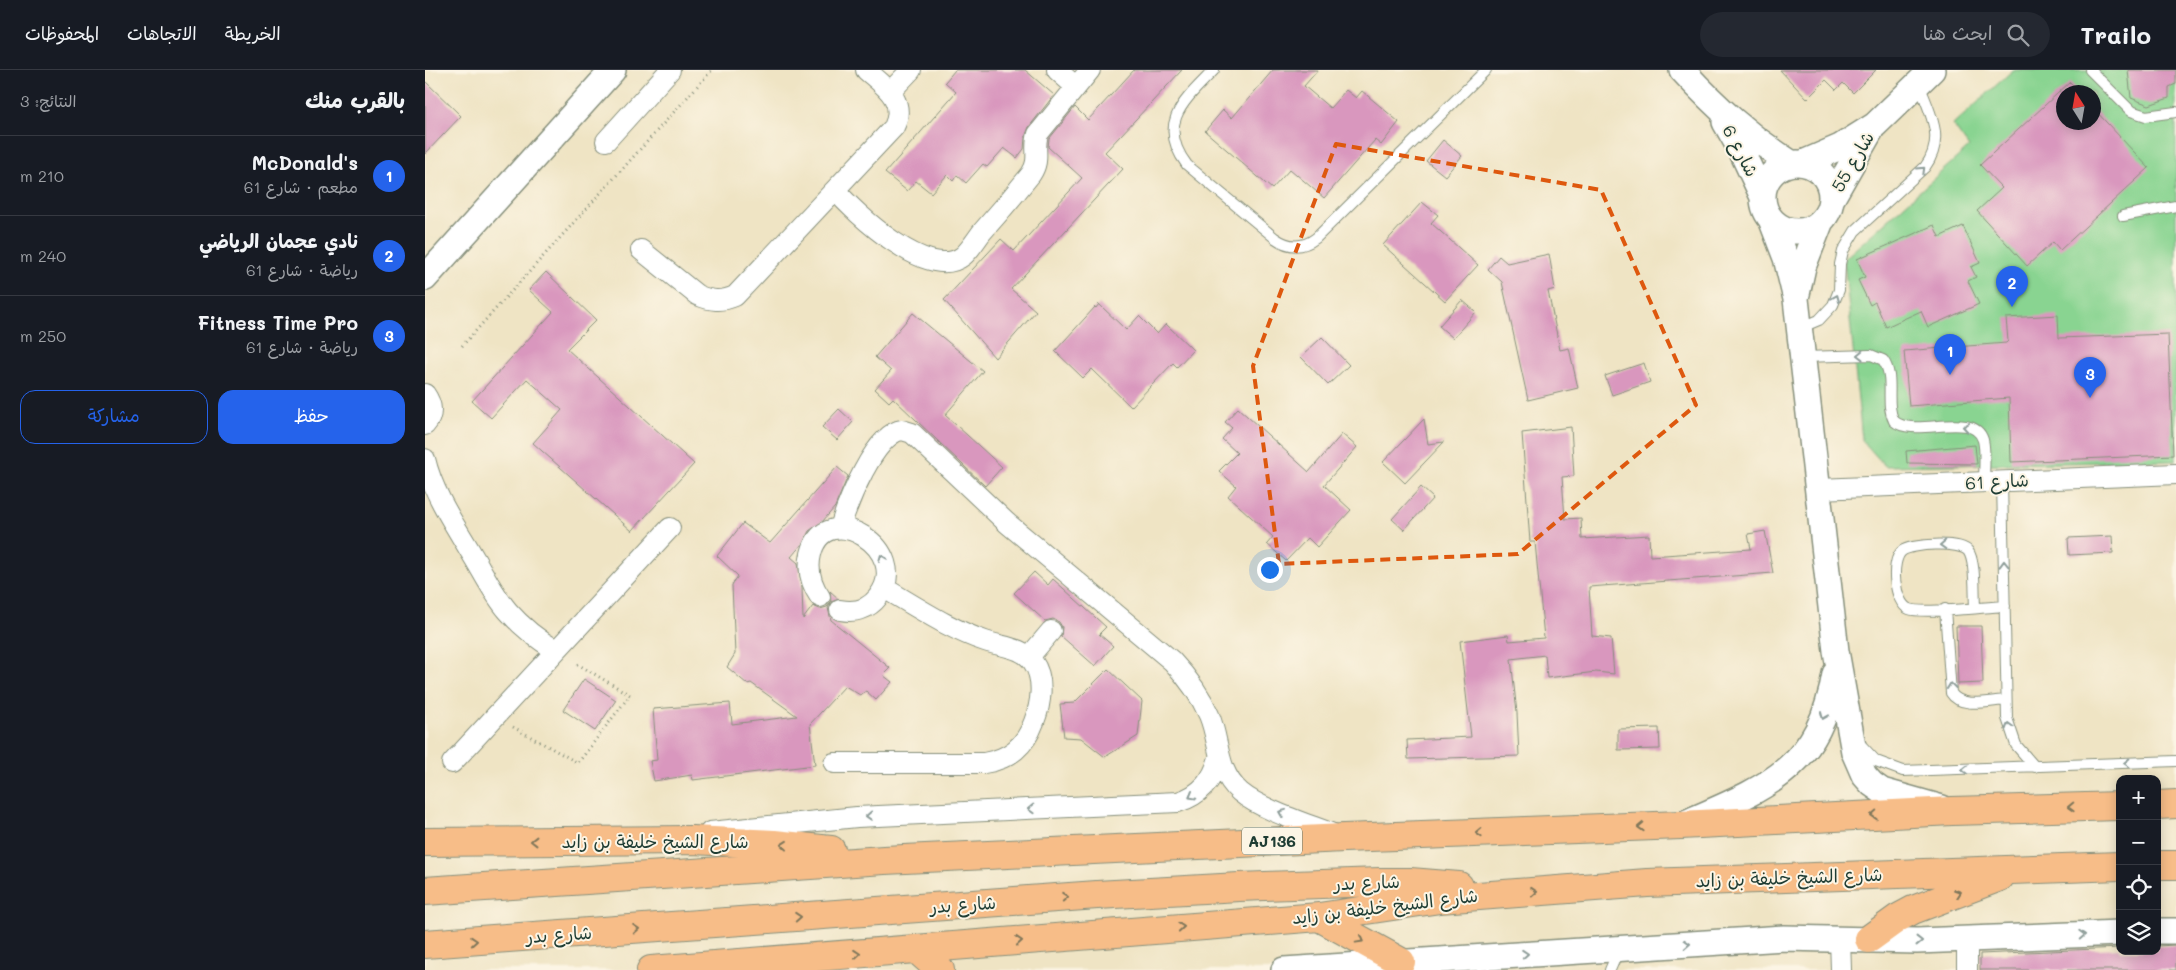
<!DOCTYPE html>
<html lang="ar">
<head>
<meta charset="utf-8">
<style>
	:root { --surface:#171b24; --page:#242831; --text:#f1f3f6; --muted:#9ea1a6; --line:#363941; --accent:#2563eb }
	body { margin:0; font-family:Mali,"Playpen Sans Arabic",sans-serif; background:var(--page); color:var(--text); direction:rtl }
	.controls { position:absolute; right:15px; bottom:15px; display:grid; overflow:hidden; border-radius:10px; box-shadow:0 2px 12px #0003 }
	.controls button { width:45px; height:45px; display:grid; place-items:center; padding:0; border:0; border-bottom:1px solid var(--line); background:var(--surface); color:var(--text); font:25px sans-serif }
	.compass { position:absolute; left:1631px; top:15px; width:45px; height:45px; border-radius:50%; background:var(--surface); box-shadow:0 2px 12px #0003; rotate:349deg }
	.you { position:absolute; left:844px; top:499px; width:18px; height:18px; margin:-12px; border:4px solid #fff; border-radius:50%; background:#1a73e8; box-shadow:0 0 0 8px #1a73e833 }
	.badge { display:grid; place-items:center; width:32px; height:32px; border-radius:50%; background:var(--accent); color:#fff; font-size:16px; font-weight:700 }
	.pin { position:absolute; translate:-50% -41px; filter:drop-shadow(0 1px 2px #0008) }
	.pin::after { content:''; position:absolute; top:26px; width:18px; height:15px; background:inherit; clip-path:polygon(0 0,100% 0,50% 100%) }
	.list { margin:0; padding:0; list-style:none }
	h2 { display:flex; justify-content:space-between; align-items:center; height:65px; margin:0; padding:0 20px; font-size:21px }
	h2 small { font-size:16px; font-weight:400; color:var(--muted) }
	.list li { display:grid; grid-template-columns:32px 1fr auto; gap:15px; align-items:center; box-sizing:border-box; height:80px; padding:0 20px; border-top:1px solid var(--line) }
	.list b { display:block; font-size:19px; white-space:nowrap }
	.list p { margin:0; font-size:16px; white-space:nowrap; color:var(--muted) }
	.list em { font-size:16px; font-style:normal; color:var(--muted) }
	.actions { display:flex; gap:10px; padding:15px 20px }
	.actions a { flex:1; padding:11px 0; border:1px solid var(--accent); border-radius:15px; text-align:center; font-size:18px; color:var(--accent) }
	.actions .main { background:var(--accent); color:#fff }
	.icon { flex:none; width:28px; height:28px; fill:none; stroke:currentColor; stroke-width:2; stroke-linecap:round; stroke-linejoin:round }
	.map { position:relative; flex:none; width:1751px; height:900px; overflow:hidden; direction:ltr }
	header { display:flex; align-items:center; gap:30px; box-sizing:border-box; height:70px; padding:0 25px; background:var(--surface); border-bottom:1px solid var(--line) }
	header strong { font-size:24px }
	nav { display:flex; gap:28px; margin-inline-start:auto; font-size:18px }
	.search { width:350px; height:45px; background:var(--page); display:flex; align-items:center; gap:12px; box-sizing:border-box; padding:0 18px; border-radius:28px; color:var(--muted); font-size:19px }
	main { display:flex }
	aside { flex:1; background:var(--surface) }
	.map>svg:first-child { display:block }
	.green { fill:#89d491; stroke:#548862; fill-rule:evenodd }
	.building { fill:#d997be }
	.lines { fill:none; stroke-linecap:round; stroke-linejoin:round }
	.service-casing { stroke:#87907c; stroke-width:12 }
	.minor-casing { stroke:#87907c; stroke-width:22 }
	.tertiary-casing { stroke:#87907c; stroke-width:28 }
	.primary-casing { stroke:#87907c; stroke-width:30 }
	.path { stroke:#87907c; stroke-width:3; stroke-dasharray:1 4; stroke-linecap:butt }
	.service { stroke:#fff; stroke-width:10 }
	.minor { stroke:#fff; stroke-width:20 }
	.tertiary { stroke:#fff; stroke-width:25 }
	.primary { stroke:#f7bd88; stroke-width:28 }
	.oneway { stroke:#8f9e9a }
	.oneway2 { stroke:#80775a }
	.marked { fill:none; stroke:#de580e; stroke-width:4; stroke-dasharray:10 6; stroke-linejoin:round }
	.labels { text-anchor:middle; stroke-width:4; stroke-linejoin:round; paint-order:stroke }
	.shield { fill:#fcf5e5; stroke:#617469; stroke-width:1 }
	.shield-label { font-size:16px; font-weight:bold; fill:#1f3d34 }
	.street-label { font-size:18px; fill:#1f3d34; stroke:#fcf5e5 }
</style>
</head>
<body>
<header>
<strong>Trailo</strong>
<div class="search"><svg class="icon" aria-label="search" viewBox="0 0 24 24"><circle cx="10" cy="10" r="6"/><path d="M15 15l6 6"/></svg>ابحث هنا</div>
<nav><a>الخريطة</a><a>الاتجاهات</a><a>المحفوظات</a></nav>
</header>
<main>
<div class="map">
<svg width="1751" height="900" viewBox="0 0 1751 900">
	<rect width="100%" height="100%" fill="#fcf5e5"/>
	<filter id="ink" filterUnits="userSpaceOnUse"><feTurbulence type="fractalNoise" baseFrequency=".02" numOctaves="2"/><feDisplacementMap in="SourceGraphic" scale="10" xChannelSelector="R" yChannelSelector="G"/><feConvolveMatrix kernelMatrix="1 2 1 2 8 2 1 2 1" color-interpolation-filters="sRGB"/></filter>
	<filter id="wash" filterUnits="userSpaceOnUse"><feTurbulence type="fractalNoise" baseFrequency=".0096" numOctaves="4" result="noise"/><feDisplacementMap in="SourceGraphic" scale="20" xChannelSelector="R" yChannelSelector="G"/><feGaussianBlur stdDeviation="1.12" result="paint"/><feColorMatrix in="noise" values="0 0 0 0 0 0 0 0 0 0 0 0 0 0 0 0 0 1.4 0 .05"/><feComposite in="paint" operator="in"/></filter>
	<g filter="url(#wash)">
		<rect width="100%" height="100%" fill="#efe4c4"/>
		<!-- green -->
		<path class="green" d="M1588 0H1751V391L1460 396 1437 370 1419 189 1544 77 1528 55ZM1638 22H1668V52H1638Z"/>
		<g id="blocks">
			<!-- building -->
			<path class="building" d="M530 0H600L629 25 604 57 600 67 599 79 592 88 579 78 562 97 558 94 541 113 532 105 528 111 522 105 506 123 491 111 482 121 460 103 531 22 520 12Z
				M709 0H757L680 82 698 99 586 219 611 241 570 288 519 230 576 169 589 181 657 108 623 77 624 69 650 37 663 50Z
				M848 0H893L879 16 905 38 921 20 931 28 937 21 974 52 956 75 950 70 899 128 865 99 847 119 780 61 798 40 807 48Z
				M1355 0H1451L1428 23 1418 13 1411 20 1401 10 1382 29Z
				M1703 0H1751V14L1744 17V28L1724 35 1706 28Z
				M0 11 36 46 0 84Z
				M1645 12 1654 22H1638V52H1668V38L1724 98 1635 180 1628 172 1602 196 1552 141 1577 118 1555 95Z
				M1018 70 1037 86 1020 106 1001 91Z
				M997 132 1013 145 1006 153 1053 195 1020 231 958 175Z
				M1509 155 1514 167 1538 156 1555 193 1546 197 1551 207 1543 211 1554 234 1503 257 1496 241 1461 257 1450 232 1445 235 1433 210 1440 207 1432 189Z
				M1124 184 1130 219 1123 221 1135 280 1144 278 1153 318 1103 330 1077 212 1063 199 1074 186 1082 193Z
				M121 202 171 250 142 279 269 394 207 461 108 373 137 340 102 309 66 348 47 331 128 242 104 220Z
				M1037 230 1051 242 1028 268 1014 256Z
				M674 234 701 260 714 246 732 264 741 254 768 280 752 297 748 293 706 337 667 299 658 308 630 281 670 237 671 238Z
				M488 243 558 301 520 345 577 397 560 416 468 328 464 332 450 319 466 301 450 287Z
				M1633 245 1634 268 1743 264 1748 385 1586 392 1584 328 1484 336 1479 281 1581 273 1583 271 1581 248Z
				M897 267 924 295 903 315 876 287Z
				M1219 293 1225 312 1187 325 1180 306Z
				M813 338 884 402 917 364 932 377 899 415 926 440 892 477 883 468 861 491 842 474 848 467 803 426 811 416 794 401 812 383 797 369 807 358 800 352Z
				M414 339 428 352 412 370 397 357Z
				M999 349 1003 374 1019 372 980 413 958 392Z
				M1146 357 1149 406 1137 407 1140 449 1156 448 1157 469 1224 465 1225 486 1326 479 1323 464 1340 461 1348 503 1164 517 1167 566 1186 568 1189 604 1171 602 1122 608 1120 585 1086 589 1092 643 1094 686 983 689 982 670 1046 667 1035 571 1083 565 1084 571 1119 568 1110 472H1105L1097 363Z
				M1550 375 1552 394 1482 393 1481 381Z
				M412 397 423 406 410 437 397 452 384 461 378 473 366 487 373 493 377 518 378 549 388 536 395 539 402 537 406 532 405 521 414 529 406 532 403 538 406 550 465 598 458 605 467 612 451 630 441 621 435 625 420 616 385 654 390 695 292 707 268 710 267 705 229 711 225 691 232 690 228 639 305 633 307 654 372 646 326 613 322 614 302 597 310 584 307 515 313 506 292 486 318 453 345 473Z
				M996 417 1008 428 979 460 967 449Z
				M1687 466 1688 483 1644 485 1643 468Z
				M609 502 623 515 628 509 681 557 674 564 688 576 670 596 636 566 637 557 634 552 628 549 620 551 589 523Z
				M1531 556H1556L1558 613 1533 614Z
				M683 599 717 631 713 666 680 687 656 668 639 667 635 634 649 633Z
				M159 609 191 630 170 661 138 640Z
				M1234 658 1235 679 1193 680V659Z
				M1751 875V900H1555V884L1695 878V881H1732V876Z"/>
		</g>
	</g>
	<g filter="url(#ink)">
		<use href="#blocks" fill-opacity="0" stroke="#87907c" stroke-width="1"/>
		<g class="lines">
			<defs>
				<path id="service" d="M789 0C761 29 730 53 762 95L850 168C864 178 878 178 891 168L1061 0
					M1665 0 1706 41 1721 46 1751 42
					M1698 146 1751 136
					M1375 258 1394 250 1408 235 1414 220 1415 194 1418 181 1430 161 1500 97C1521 68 1505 44 1494 14
					M1378 287 1446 285 1458 290C1471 308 1459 332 1469 351 1489 369 1549 339 1558 370 1561 382 1559 399 1559 412
					M1577 411 1582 648 1591 675 1610 697
					M1550 537C1549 524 1551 491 1543 481 1535 471 1486 474 1477 481 1465 491 1469 533 1484 539 1496 544 1563 537 1580 536
					M1520 539 1526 623C1536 639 1564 631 1581 630
					M1436 675 1451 691 1478 701 1751 691
					M1185 900 1194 879"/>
				<path id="minor" d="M632 0 651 17
					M465 22 486 0
					M181 71 245 0
					M410 120C430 143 504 213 538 186 545 180 551 170 557 162 574 143 590 124 606 104 616 89 608 80 613 64L665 0
					M216 180 272 225C286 231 296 232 310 226L469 57C482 30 459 16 441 0
					M0 324C7 334 9 345 0 355
					M0 389C8 424 30 455 48 486 59 504 69 525 83 541 97 557 113 570 131 580
					M1394 419 1751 404
					M415 458C422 434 450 363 477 360L487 363 582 453 747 591C762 607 775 624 784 645 795 671 791 701 815 722 836 740 886 755 913 766
					M395 527C386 514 382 500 386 484 400 425 490 481 453 527 444 539 430 543 415 540
					M604 587 626 561
					M27 693 245 458
					M409 693H559C585 689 600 676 609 652 616 634 620 609 608 592 598 577 577 577 560 571 524 559 492 537 459 518
					M285 762 432 747 753 732C776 725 788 710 794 688
					M1415 868 1416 900
					M1542 870V900"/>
				<path id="tertiary" d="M1257 0C1291 37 1323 66 1366 93
					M1300 52 1316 80 1338 127
					M1378 93 1415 77 1450 55 1507 0
					M1338 127a34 34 0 1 1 68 0a34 34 0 1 1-68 0Z
					M1406 130 1446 60
					M1346 149 1361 188 1371 229 1411 581 1429 682 1439 705 1447 714 1457 721 1517 738
					M0 208 188 0
					M1372 224 1378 197 1396 151
					M1260 753C1340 718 1394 700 1410 604
					M1732 861H1751
					M859 900 1359 868 1492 871 1695 863"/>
				<path id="primary" d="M1732 735 1751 734
					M0 772 267 770 349 774 406 780
					M1732 795H1751
					M0 821 459 790 919 768 1256 755 1527 741 1695 736
					M894 847 976 892
					M1444 869 1473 848 1488 840 1575 807
					M0 874 672 825 814 817 955 812H985L1034 816
					M491 879 515 900
					M226 900 894 847 1015 829 1222 813 1695 796"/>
			</defs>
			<!-- service casing -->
			<use href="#service" class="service-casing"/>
			<!-- minor casing -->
			<use href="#minor" class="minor-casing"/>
			<!-- tertiary casing -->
			<use href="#tertiary" class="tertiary-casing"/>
			<!-- primary casing -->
			<use href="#primary" class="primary-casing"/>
			<!-- path -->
			<path class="path" d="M37 276 287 0
				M88 657 153 693 205 625 149 592"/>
			<!-- service -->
			<use href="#service" class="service"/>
			<!-- minor -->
			<use href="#minor" class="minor"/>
			<!-- tertiary -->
			<use href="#tertiary" class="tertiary"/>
			<!-- primary -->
			<use href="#primary" class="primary"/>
		</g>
		<!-- one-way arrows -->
		<defs><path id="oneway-chevron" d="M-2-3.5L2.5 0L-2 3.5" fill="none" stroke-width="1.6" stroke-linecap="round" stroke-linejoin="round" transform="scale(1.25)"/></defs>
		<g class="oneway">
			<use href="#oneway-chevron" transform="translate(1497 100) rotate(-44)"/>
			<use href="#oneway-chevron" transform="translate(1411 228) rotate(-67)"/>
			<use href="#oneway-chevron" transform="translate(1435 285) rotate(179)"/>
			<use href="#oneway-chevron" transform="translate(1541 357) rotate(-171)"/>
			<use href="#oneway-chevron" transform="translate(1518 475) rotate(177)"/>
			<use href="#oneway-chevron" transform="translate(457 488) rotate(-112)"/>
			<use href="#oneway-chevron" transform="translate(1579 494) rotate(-91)"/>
			<use href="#oneway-chevron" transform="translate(1526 616) rotate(-97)"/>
			<use href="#oneway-chevron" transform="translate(1399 646) rotate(113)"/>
			<use href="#oneway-chevron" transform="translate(1584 656) rotate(-106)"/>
			<use href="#oneway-chevron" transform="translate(1702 693) rotate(178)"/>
			<use href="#oneway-chevron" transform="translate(1540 700) rotate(178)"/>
			<use href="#oneway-chevron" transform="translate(767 726) rotate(151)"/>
			<use href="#oneway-chevron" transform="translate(606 739) rotate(178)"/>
			<use href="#oneway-chevron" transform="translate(857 743) rotate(-158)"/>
			<use href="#oneway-chevron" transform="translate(444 746) rotate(177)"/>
			<use href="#oneway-chevron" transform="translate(1657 865) rotate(-3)"/>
			<use href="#oneway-chevron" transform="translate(1494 871)"/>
			<use href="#oneway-chevron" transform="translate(1262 874) rotate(-3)"/>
			<use href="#oneway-chevron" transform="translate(1100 884) rotate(-4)"/>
		</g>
		<g class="oneway2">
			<use href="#oneway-chevron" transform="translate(1646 737) rotate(178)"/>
			<use href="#oneway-chevron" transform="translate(1449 745) rotate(177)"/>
			<use href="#oneway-chevron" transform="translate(1216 757) rotate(178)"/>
			<use href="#oneway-chevron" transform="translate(1054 763) rotate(178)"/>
			<use href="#oneway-chevron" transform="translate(109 771) rotate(180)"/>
			<use href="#oneway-chevron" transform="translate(359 775) rotate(-174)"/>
			<use href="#oneway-chevron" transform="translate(1109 822) rotate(-4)"/>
			<use href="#oneway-chevron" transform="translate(1533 823) rotate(-20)"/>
			<use href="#oneway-chevron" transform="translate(640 827) rotate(-4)"/>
			<use href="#oneway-chevron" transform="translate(373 847) rotate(-4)"/>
			<use href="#oneway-chevron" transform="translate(756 857) rotate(-5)"/>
			<use href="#oneway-chevron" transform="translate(211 859) rotate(-4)"/>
			<use href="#oneway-chevron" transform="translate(935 870) rotate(29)"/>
			<use href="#oneway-chevron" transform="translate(49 871) rotate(-4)"/>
			<use href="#oneway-chevron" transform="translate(594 871) rotate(-5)"/>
			<use href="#oneway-chevron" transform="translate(432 884) rotate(-5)"/>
		</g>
	</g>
	<!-- marked area -->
	<path class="marked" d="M911 74 1176 120 1271 335 1093 484 854 494 828 296Z"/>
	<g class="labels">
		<!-- shield labels -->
		<rect class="shield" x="817" y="757.5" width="60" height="27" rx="4"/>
		<g class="shield-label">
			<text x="847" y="777">AJ136</text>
		</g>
		<!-- street labels -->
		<g class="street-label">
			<text transform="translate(1315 81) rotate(62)" y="6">شارع 6</text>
			<text transform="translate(1428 92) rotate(-60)" y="6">شارع 55</text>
			<text transform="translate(1572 412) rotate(-3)" y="6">شارع 61</text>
			<text x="230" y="778">شارع الشيخ خليفة بن زايد</text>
			<text transform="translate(1364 808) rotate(-2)" y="6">شارع الشيخ خليفة بن زايد</text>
			<text transform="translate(942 813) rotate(-2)" y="6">شارع بدر</text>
			<text transform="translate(538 835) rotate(-4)" y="6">شارع بدر</text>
			<text transform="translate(960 837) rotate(-7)" y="6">شارع الشيخ خليفة بن زايد</text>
			<text transform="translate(134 865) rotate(-4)" y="6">شارع بدر</text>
		</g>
	</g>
</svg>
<div class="controls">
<button>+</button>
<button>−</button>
<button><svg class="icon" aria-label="locate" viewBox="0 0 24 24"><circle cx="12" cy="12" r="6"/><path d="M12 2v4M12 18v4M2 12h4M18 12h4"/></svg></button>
<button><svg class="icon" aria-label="layers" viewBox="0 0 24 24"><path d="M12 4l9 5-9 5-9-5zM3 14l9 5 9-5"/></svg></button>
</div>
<svg class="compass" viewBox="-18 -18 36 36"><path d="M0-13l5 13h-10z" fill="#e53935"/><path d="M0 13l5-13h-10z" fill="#9ea1a6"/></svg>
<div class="you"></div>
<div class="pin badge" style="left:1525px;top:305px">1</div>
<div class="pin badge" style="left:1587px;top:237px">2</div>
<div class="pin badge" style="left:1665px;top:328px">3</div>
</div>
<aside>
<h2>بالقرب منك<small>النتائج: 3</small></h2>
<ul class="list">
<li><span class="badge">1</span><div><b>McDonald's</b><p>مطعم · شارع 61</p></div><em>210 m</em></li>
<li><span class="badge">2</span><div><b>نادي عجمان الرياضي</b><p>رياضة · شارع 61</p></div><em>240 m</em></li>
<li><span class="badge">3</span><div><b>Fitness Time Pro</b><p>رياضة · شارع 61</p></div><em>250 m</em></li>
</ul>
<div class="actions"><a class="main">حفظ</a><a>مشاركة</a></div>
</aside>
</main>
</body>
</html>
